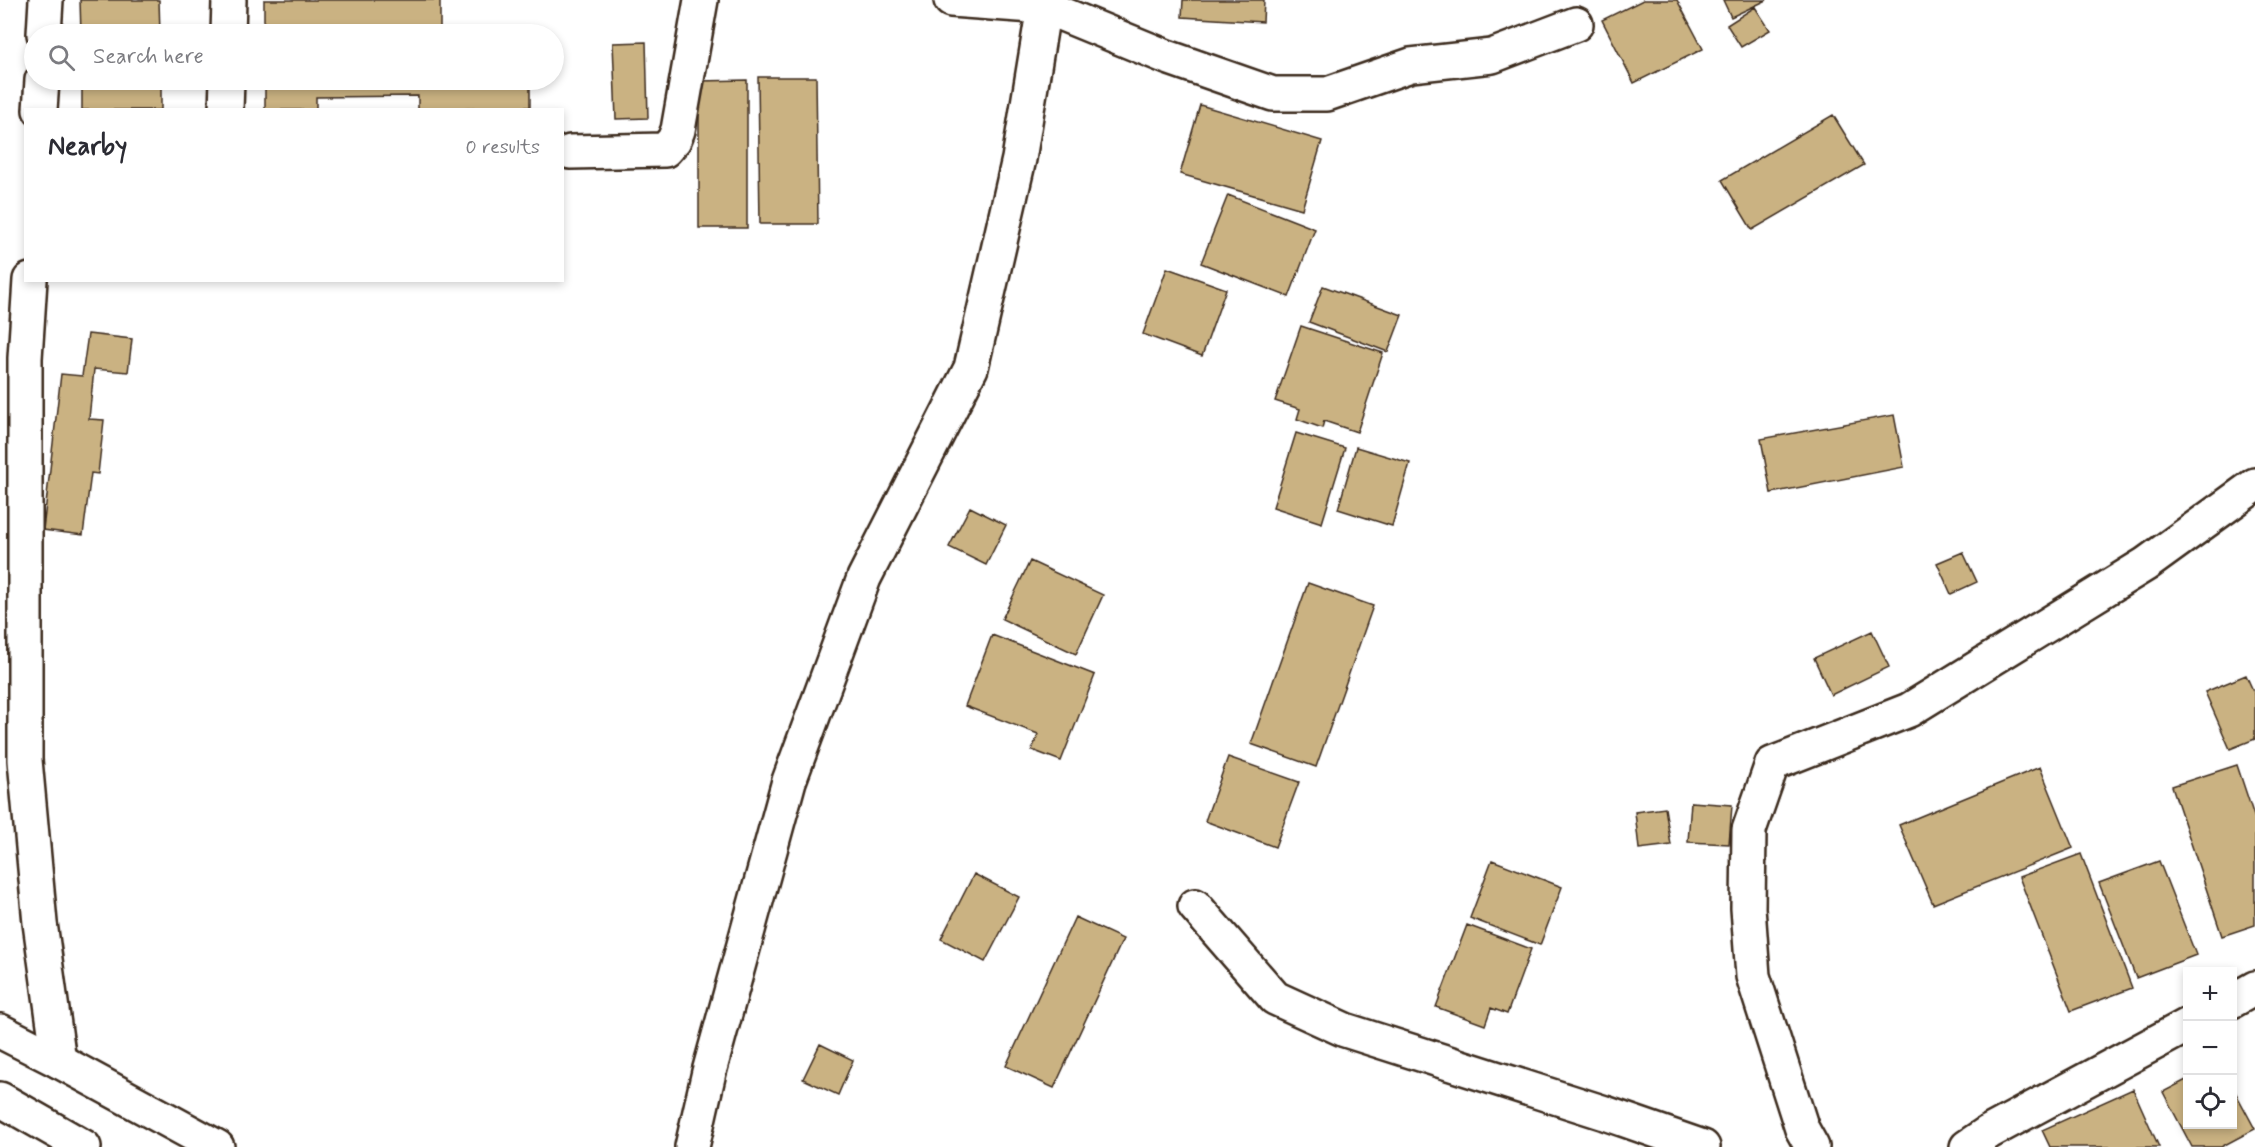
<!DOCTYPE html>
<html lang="en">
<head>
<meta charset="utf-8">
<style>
	:root { --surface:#fff; --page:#f7f7f7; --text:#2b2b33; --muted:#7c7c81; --line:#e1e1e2 }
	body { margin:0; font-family:Mynerve,sans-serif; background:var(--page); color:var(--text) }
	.controls { position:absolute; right:18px; bottom:18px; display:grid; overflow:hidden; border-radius:0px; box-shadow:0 3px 9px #0003 }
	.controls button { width:54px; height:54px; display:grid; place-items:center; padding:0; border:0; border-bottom:2px solid var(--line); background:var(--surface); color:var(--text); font:30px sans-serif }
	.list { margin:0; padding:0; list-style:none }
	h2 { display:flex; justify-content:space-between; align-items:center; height:78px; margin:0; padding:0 24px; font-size:26px }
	h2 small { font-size:20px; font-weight:400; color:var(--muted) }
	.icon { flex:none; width:33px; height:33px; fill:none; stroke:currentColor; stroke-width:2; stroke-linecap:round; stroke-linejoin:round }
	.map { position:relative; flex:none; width:2255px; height:1147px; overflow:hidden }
	.search { position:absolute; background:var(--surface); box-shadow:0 3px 9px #0003; left:24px; top:24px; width:540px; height:66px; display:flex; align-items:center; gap:15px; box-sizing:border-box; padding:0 21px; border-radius:33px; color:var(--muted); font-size:22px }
	.panel { position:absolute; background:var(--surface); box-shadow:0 3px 9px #0003; left:24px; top:108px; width:540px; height:174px; border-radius:0px }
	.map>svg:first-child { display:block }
	.building { fill:#cab282; stroke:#3b2a1e; stroke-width:1.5 }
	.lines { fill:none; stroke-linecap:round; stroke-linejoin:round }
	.minor-casing { stroke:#3b2a1e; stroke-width:38 }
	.major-casing { stroke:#3b2a1e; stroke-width:38 }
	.minor { stroke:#fff; stroke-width:33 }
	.major { stroke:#fff; stroke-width:33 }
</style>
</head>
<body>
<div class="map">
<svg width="2255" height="1147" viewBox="0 0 2255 1147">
	<rect width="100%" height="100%" fill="#fff"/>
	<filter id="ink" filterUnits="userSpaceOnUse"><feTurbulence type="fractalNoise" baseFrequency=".0167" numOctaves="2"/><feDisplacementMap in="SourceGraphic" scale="12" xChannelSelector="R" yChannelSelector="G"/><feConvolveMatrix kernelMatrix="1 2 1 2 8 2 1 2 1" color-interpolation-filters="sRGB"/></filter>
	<g filter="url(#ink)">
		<!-- building -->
		<path class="building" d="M80 0H159L160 34H81Z
			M264 0H440V34H264Z
			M1183 0H1264L1263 22 1182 17Z
			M1643 0H1677L1703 49 1634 83 1602 20Z
			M1723 0H1767L1731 17Z
			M1755 7 1770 30 1741 47 1727 25Z
			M646 42 648 118 616 119 613 43Z
			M758 77H816L818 224H760Z
			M82 80H161V110H82Z
			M265 80H530V107L418 110V96L316 97V110H265Z
			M747 80V228H699V81Z
			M1200 105 1322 141 1302 209 1180 174Z
			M1833 115 1864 165 1752 230 1722 180Z
			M1228 195 1315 229 1289 297 1201 263Z
			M1167 268 1226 289 1202 356 1143 334Z
			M1323 286 1402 315 1388 352 1309 322Z
			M1301 326 1383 353 1357 432 1324 421 1322 428 1297 419 1300 409 1275 401Z
			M88 334 132 339 128 372 94 369 89 419 104 420 98 474 91 473 83 535 43 530 61 374 82 376Z
			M1894 415 1904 467 1771 493 1761 439Z
			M1296 433 1345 448 1322 523 1273 507Z
			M1356 447 1410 463 1392 526 1338 509Z
			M970 507 1006 525 986 565 949 547Z
			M1963 552 1977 582 1951 594 1937 563Z
			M1030 561 1103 595 1076 654 1002 619Z
			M1308 583 1373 606 1316 767 1251 744Z
			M1872 631 1889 667 1831 695 1814 658Z
			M992 635 1095 675 1061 761 1032 750 1038 734 965 706Z
			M2246 675 2255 695V739L2230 749 2205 692Z
			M1228 757 1299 782 1275 847 1205 821Z
			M2237 765 2255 819V925L2222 936 2172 786Z
			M2040 767 2073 848 1933 904 1899 825Z
			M1691 802 1732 805 1729 844 1688 842Z
			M1665 808 1671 845 1639 849 1635 812Z
			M2081 854 2132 988 2071 1011 2019 877Z
			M1492 860 1562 887 1540 945 1470 918Z
			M2159 861 2196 955 2136 978 2099 883Z
			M974 874 1019 897 985 962 941 939Z
			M1075 917 1123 939 1054 1088 1006 1066Z
			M1467 925 1531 949 1507 1014 1491 1008 1485 1025 1436 1007Z
			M820 1044 853 1060 838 1095 803 1079Z
			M2188 1079V1124H2232V1086L2255 1129 2221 1147H2192L2163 1092Z
			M2133 1089 2159 1147H2050L2042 1130Z"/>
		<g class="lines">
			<defs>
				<path id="minor" d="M951 0 1045 7 1167 57 1273 94H1327L1411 65 1492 56 1576 24
					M44 34 46 0
					M228 34 229 0
					M40 110 42 80
					M226 110 227 80
					M570 152 665 150 674 140 678 130 701 0
					M30 280 25 358V760L40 923 59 1061
					M1195 906 1275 998 1345 1030 1605 1113 1703 1147
					M2232 1001 2255 988
					M692 1147 709 1072 789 781 864 578 971 368 1019 159 1045 0
					M1812 1147 1802 1129 1753 976 1748 908 1749 830 1772 764 1909 710 2146 564 2255 485
					M1967 1147 1989 1132 2188 1025"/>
				<path id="major" d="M0 1031 59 1061 217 1147
					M0 1099 84 1147"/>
			</defs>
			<!-- minor casing -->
			<use href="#minor" class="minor-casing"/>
			<!-- major casing -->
			<use href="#major" class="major-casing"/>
			<!-- minor -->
			<use href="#minor" class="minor"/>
			<!-- major -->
			<use href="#major" class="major"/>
		</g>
	</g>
</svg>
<div class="controls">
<button>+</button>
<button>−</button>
<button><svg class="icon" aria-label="locate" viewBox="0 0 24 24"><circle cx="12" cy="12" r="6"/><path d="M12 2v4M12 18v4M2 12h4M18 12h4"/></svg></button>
</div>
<div class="search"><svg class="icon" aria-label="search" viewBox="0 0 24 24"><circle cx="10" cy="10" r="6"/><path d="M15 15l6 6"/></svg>Search here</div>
<section class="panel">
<h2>Nearby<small>0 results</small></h2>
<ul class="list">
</ul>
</section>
</div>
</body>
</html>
